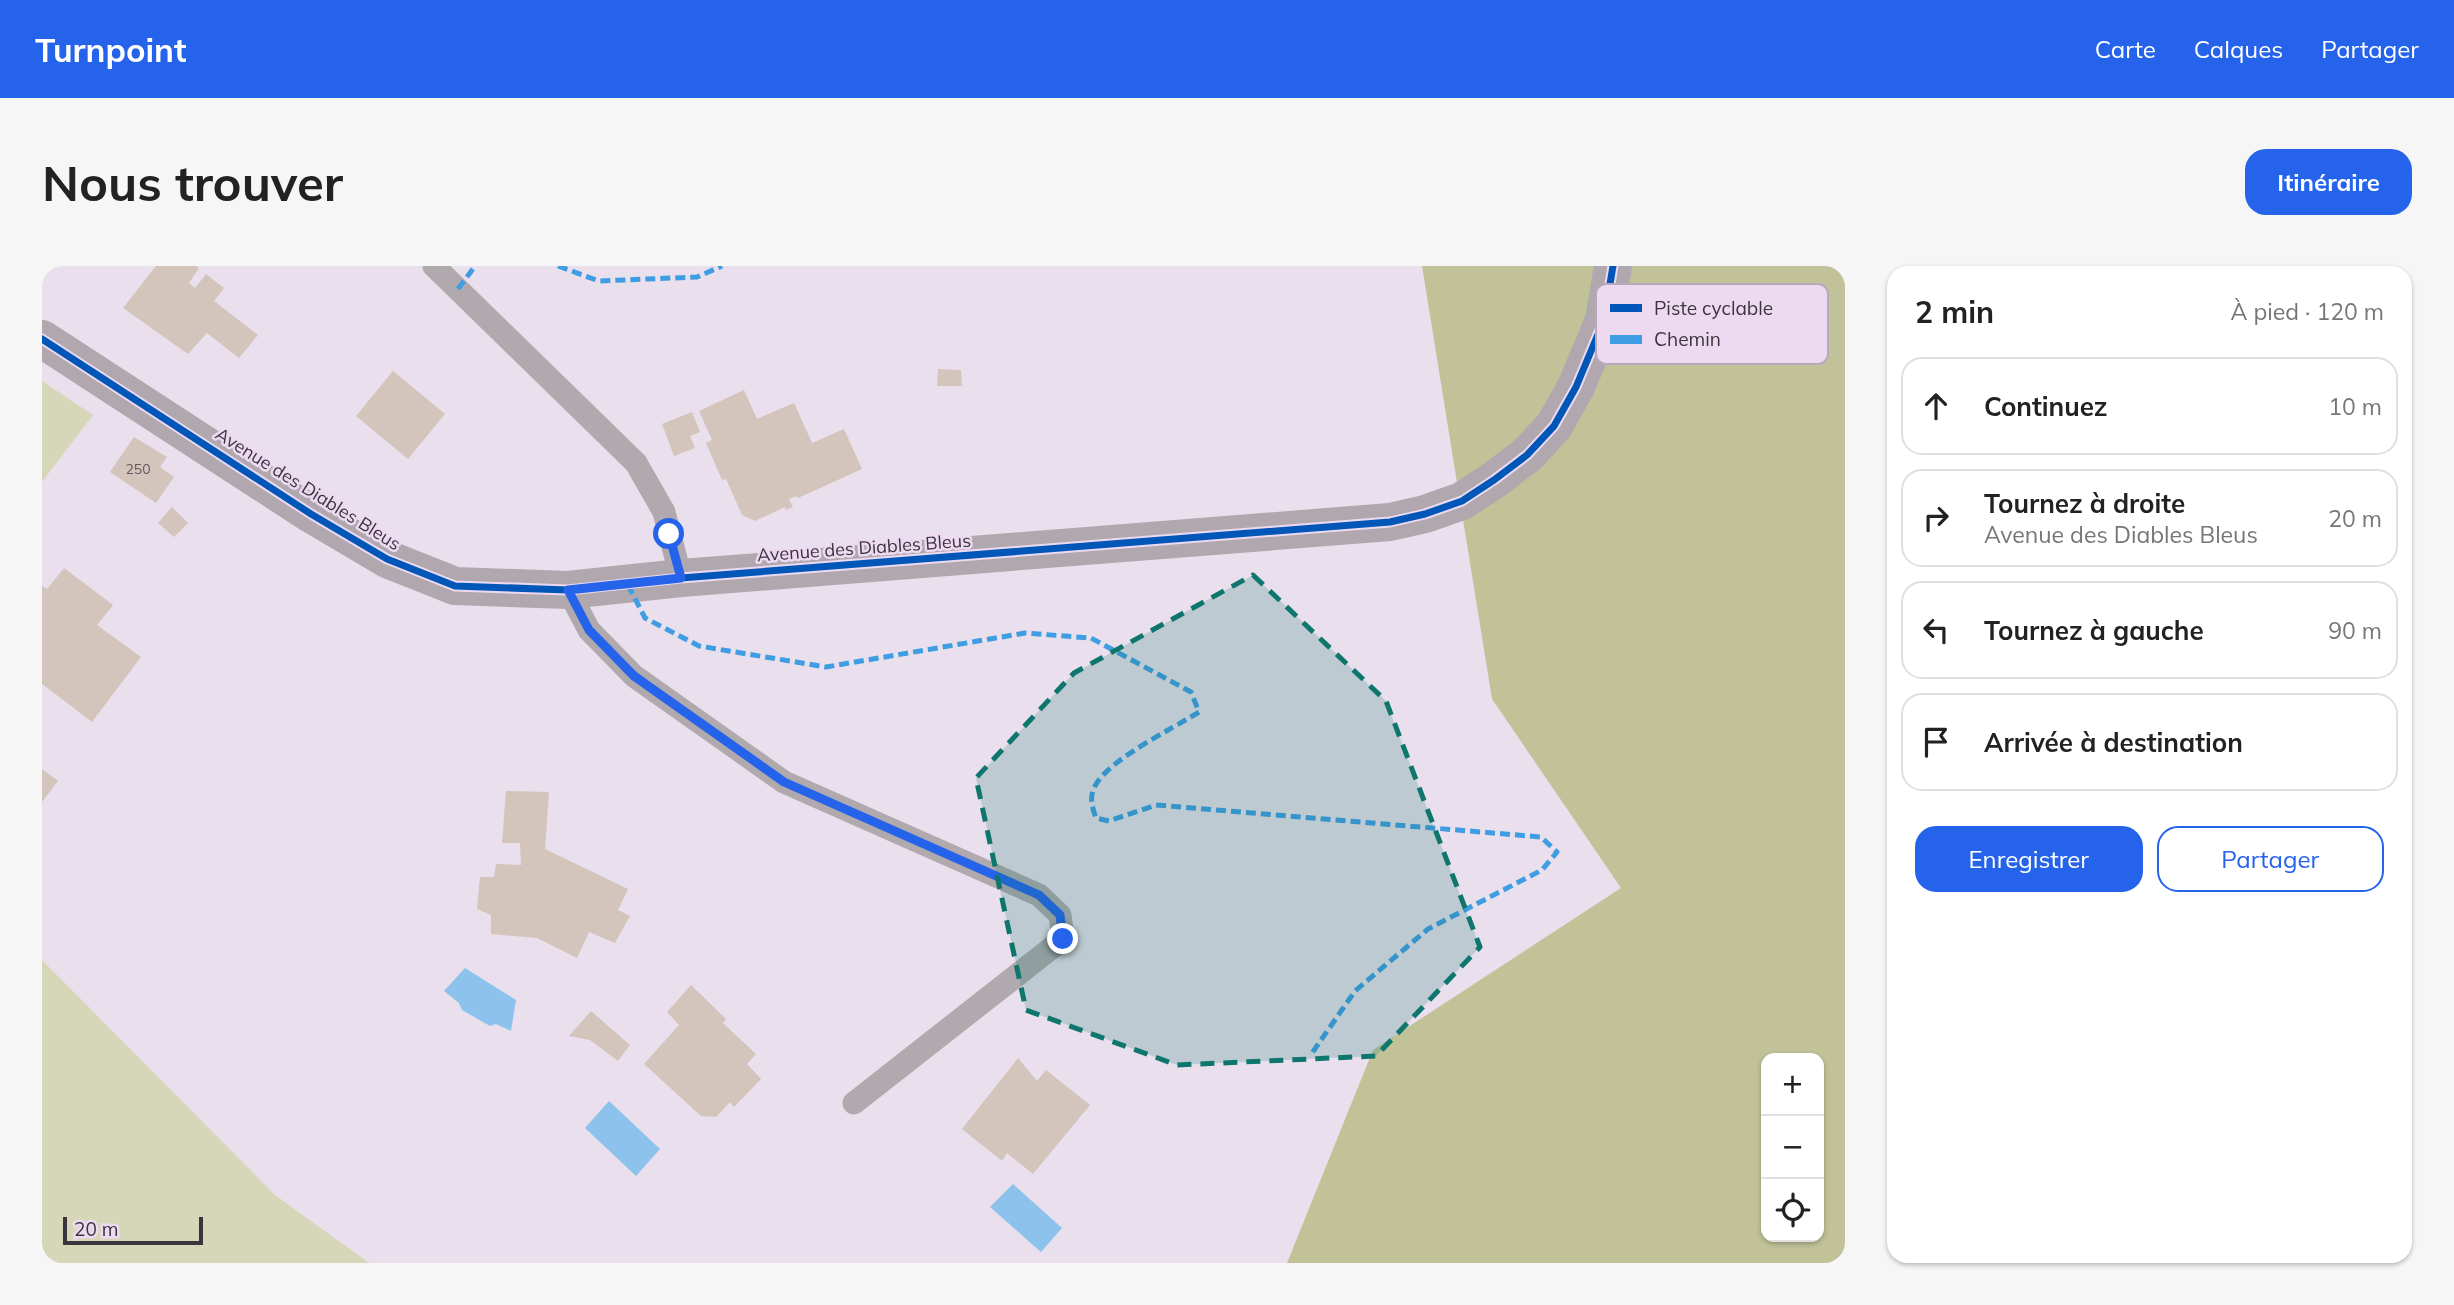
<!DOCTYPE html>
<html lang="fr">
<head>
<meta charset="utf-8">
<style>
	:root { --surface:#fff; --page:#f6f6f6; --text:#222; --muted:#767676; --line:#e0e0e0; --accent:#2563eb }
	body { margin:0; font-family:Mulish,sans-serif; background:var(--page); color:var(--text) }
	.controls { position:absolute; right:21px; bottom:21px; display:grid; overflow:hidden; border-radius:14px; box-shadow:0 2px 5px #0004 }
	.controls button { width:63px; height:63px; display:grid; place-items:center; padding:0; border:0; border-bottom:2px solid var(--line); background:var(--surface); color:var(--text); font:35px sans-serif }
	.scale { position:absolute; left:21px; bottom:18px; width:140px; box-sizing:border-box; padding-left:7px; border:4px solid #3c343d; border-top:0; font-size:19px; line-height:24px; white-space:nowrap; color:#3c343d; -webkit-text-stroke:5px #eddaf1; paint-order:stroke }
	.stop { position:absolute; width:21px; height:21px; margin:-16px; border:5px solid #2563eb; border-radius:50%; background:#fff }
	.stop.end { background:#2563eb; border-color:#fff; box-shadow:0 2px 7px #0008 }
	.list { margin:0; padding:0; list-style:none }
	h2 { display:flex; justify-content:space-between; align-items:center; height:91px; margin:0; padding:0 28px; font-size:30px }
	h2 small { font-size:23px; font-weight:400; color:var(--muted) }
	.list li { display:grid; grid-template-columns:46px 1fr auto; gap:21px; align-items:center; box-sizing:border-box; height:98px; margin:0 14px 14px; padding:0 14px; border:2px solid var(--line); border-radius:21px }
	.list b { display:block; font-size:26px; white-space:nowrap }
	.list p { margin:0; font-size:23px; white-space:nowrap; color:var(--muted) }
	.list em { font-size:23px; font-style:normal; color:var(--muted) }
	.actions { display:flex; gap:14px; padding:21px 28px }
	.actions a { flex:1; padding:16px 0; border:2px solid var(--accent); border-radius:21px; text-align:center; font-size:24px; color:var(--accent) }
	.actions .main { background:var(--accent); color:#fff }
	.icon { flex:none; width:38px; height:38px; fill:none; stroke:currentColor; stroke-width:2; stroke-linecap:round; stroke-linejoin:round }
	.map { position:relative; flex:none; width:1803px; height:997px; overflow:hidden; border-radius:21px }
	header { display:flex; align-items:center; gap:42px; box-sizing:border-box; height:98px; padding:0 35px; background:var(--accent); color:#fff }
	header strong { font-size:33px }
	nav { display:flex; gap:38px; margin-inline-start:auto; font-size:24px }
	.intro { display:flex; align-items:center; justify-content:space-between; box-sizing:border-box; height:168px; padding:0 42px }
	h1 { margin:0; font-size:49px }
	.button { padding:18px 32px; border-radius:21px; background:var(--accent); color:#fff; font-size:24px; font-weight:700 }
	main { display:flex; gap:42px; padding:0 42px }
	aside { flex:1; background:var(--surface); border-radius:21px; box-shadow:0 2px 5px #0004 }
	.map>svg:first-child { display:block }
	.green { fill:#d6d6b8 }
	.forest { fill:#c2c299; fill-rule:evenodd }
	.water { fill:#8cc2eb }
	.building { fill:#d3c4bc }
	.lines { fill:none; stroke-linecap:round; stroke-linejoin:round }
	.lane { stroke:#b0a9ad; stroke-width:23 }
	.secondary { stroke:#b0a8ae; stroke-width:38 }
	.quiet { stroke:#3f9de3; stroke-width:5; stroke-dasharray:10 5; stroke-linecap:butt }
	.cycleway-casing { stroke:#eddaf1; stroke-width:11 }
	.cycleway { stroke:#0057b8; stroke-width:7 }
	.route { stroke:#2563eb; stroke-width:9 }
	.marked { fill:#0f766e; fill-opacity:0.2; stroke:#0f766e; stroke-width:5; stroke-dasharray:14 9; stroke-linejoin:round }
	.labels { text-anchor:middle; stroke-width:5; stroke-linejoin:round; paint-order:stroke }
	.number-label { font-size:14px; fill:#62585d }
	.street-label { font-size:18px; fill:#3c343d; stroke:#eddaf1 }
	.key { fill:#eddaf1; stroke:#b8a8bb; stroke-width:2 }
	.key-label { font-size:19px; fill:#3c343d }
</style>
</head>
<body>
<header>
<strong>Turnpoint</strong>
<nav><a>Carte</a><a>Calques</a><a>Partager</a></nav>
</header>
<div class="intro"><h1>Nous trouver</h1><a class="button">Itinéraire</a></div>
<main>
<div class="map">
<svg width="1803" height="997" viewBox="0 0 1803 997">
	<rect width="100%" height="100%" fill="#eadfec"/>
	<!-- green -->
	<path class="green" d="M0 115 51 149 0 216Z
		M0 694 233 929 327 997H0Z"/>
	<!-- forest -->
	<path class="forest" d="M1380 0H1803V997H1245L1331 784 1579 622 1450 433ZM1724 792H1777V971H1724Z"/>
	<!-- water -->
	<path class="water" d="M423 702 474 734 469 765 454 758 448 760 420 744 417 737 402 725Z
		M567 835 618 883 594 910 543 862Z
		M971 918 1020 962 999 986 948 941Z"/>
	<!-- building -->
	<path class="building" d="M114 0H154L157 2 147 17 153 22 164 8 182 22 172 35 216 69 197 92 165 67 146 88 81 42Z
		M896 103 919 104 920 120H895Z
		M351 105 403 148 366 193 314 150Z
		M702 124 715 153 752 137 770 177 802 163 820 203 756 232 754 230 747 233 751 241 744 244 743 241 713 255 700 249 684 213 680 214 664 177 670 174 657 145Z
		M650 146 658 166 648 170 653 182 632 190 620 158Z
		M92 171 125 191 118 201 132 211 114 237 68 206Z
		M130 241 146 257 132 271 116 257Z
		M22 302 71 339 55 359 99 391 50 456 0 418V320L5 323Z
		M0 503 16 515 0 536Z
		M464 525 507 526 503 583 586 623 576 644 588 650 573 677 547 666 535 692 495 672 449 668V649L435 643 438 611H452L454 598 479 599 478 577H460Z
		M649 719 684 753 681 757 714 788 705 798 719 813 692 841 688 836 674 851 659 850 602 798 637 759 625 746Z
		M549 745 588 779 576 795 548 774 527 770Z
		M976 792 995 815 1004 804 1048 839 991 908 965 887 960 895 920 863Z"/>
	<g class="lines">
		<!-- lane -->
		<path class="lane" d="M392 0 594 197 622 246 639 312
			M526 324 547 364 592 410 742 516 997 629 1018 649 1021 673 812 837"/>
		<!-- secondary -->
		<path class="secondary" d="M0 73 269 248 345 293 413 320 526 324 639 312 1348 256 1383 248 1420 235 1452 214 1485 189 1512 160 1534 121 1562 54 1571 0"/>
		<!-- quiet -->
		<path class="quiet" d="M516 0 557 15 655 11 680 0
			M416 23 433 0
			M586 319 603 352 657 380 784 401 983 367 1049 372 1149 426 1157 446C1130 463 1066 494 1053 520 1047 531 1050 541 1054 552L1067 555 1114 539 1499 571 1515 586 1500 604 1386 663 1313 725 1268 790"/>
		<defs>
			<path id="cycleway" d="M0 73 269 248 345 293 413 320 526 324 639 312 1348 256 1383 248 1420 235 1452 214 1485 189 1512 160 1534 121 1562 54 1571 0"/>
		</defs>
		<!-- cycleway casing -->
		<use href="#cycleway" class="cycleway-casing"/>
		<!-- cycleway -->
		<use href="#cycleway" class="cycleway"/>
	</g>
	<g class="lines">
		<!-- route -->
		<path class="route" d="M627 268 639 312 526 324 547 364 592 410 742 516 997 629 1018 649 1021 673"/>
	</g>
	<!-- marked area -->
	<path class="marked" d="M1211 309 1344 435 1438 681 1334 790 1135 799 984 744 934 512 1032 407Z"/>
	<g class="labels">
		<!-- number labels -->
		<g class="number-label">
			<text x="96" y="208">250</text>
		</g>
		<!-- street labels -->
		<g class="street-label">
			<text transform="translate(266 223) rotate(32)" y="6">Avenue des Diables Bleus</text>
			<text transform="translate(822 282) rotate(-4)" y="6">Avenue des Diables Bleus</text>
		</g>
	</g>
	<!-- legend -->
	<rect x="1554" y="18" width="232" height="80" rx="10" class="key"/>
	<rect x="1568" y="38" width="32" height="8" fill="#0057b8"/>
	<rect x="1568" y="69" width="32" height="9" fill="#3f9de3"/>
	<g class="key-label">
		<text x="1612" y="49">Piste cyclable</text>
		<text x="1612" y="80">Chemin</text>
	</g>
</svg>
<div class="controls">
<button>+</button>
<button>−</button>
<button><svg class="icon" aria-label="locate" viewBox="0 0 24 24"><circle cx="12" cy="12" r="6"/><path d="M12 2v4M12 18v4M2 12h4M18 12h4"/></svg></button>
</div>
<div class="scale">20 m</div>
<div class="stop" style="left:627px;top:268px"></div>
<div class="stop end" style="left:1021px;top:673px"></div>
</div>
<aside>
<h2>2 min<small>À pied · 120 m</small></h2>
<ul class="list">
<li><svg class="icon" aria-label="ahead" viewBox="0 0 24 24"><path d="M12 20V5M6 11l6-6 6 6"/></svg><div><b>Continuez</b></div><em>10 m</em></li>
<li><svg class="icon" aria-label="right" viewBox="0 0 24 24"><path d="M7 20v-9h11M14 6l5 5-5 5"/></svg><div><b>Tournez à droite</b><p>Avenue des Diables Bleus</p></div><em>20 m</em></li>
<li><svg class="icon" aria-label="left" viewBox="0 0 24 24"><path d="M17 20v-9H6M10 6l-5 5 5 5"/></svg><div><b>Tournez à gauche</b></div><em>90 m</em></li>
<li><svg class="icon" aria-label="arrive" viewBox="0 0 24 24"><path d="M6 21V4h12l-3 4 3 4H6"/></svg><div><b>Arrivée à destination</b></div></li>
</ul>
<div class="actions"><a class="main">Enregistrer</a><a>Partager</a></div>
</aside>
</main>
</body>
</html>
